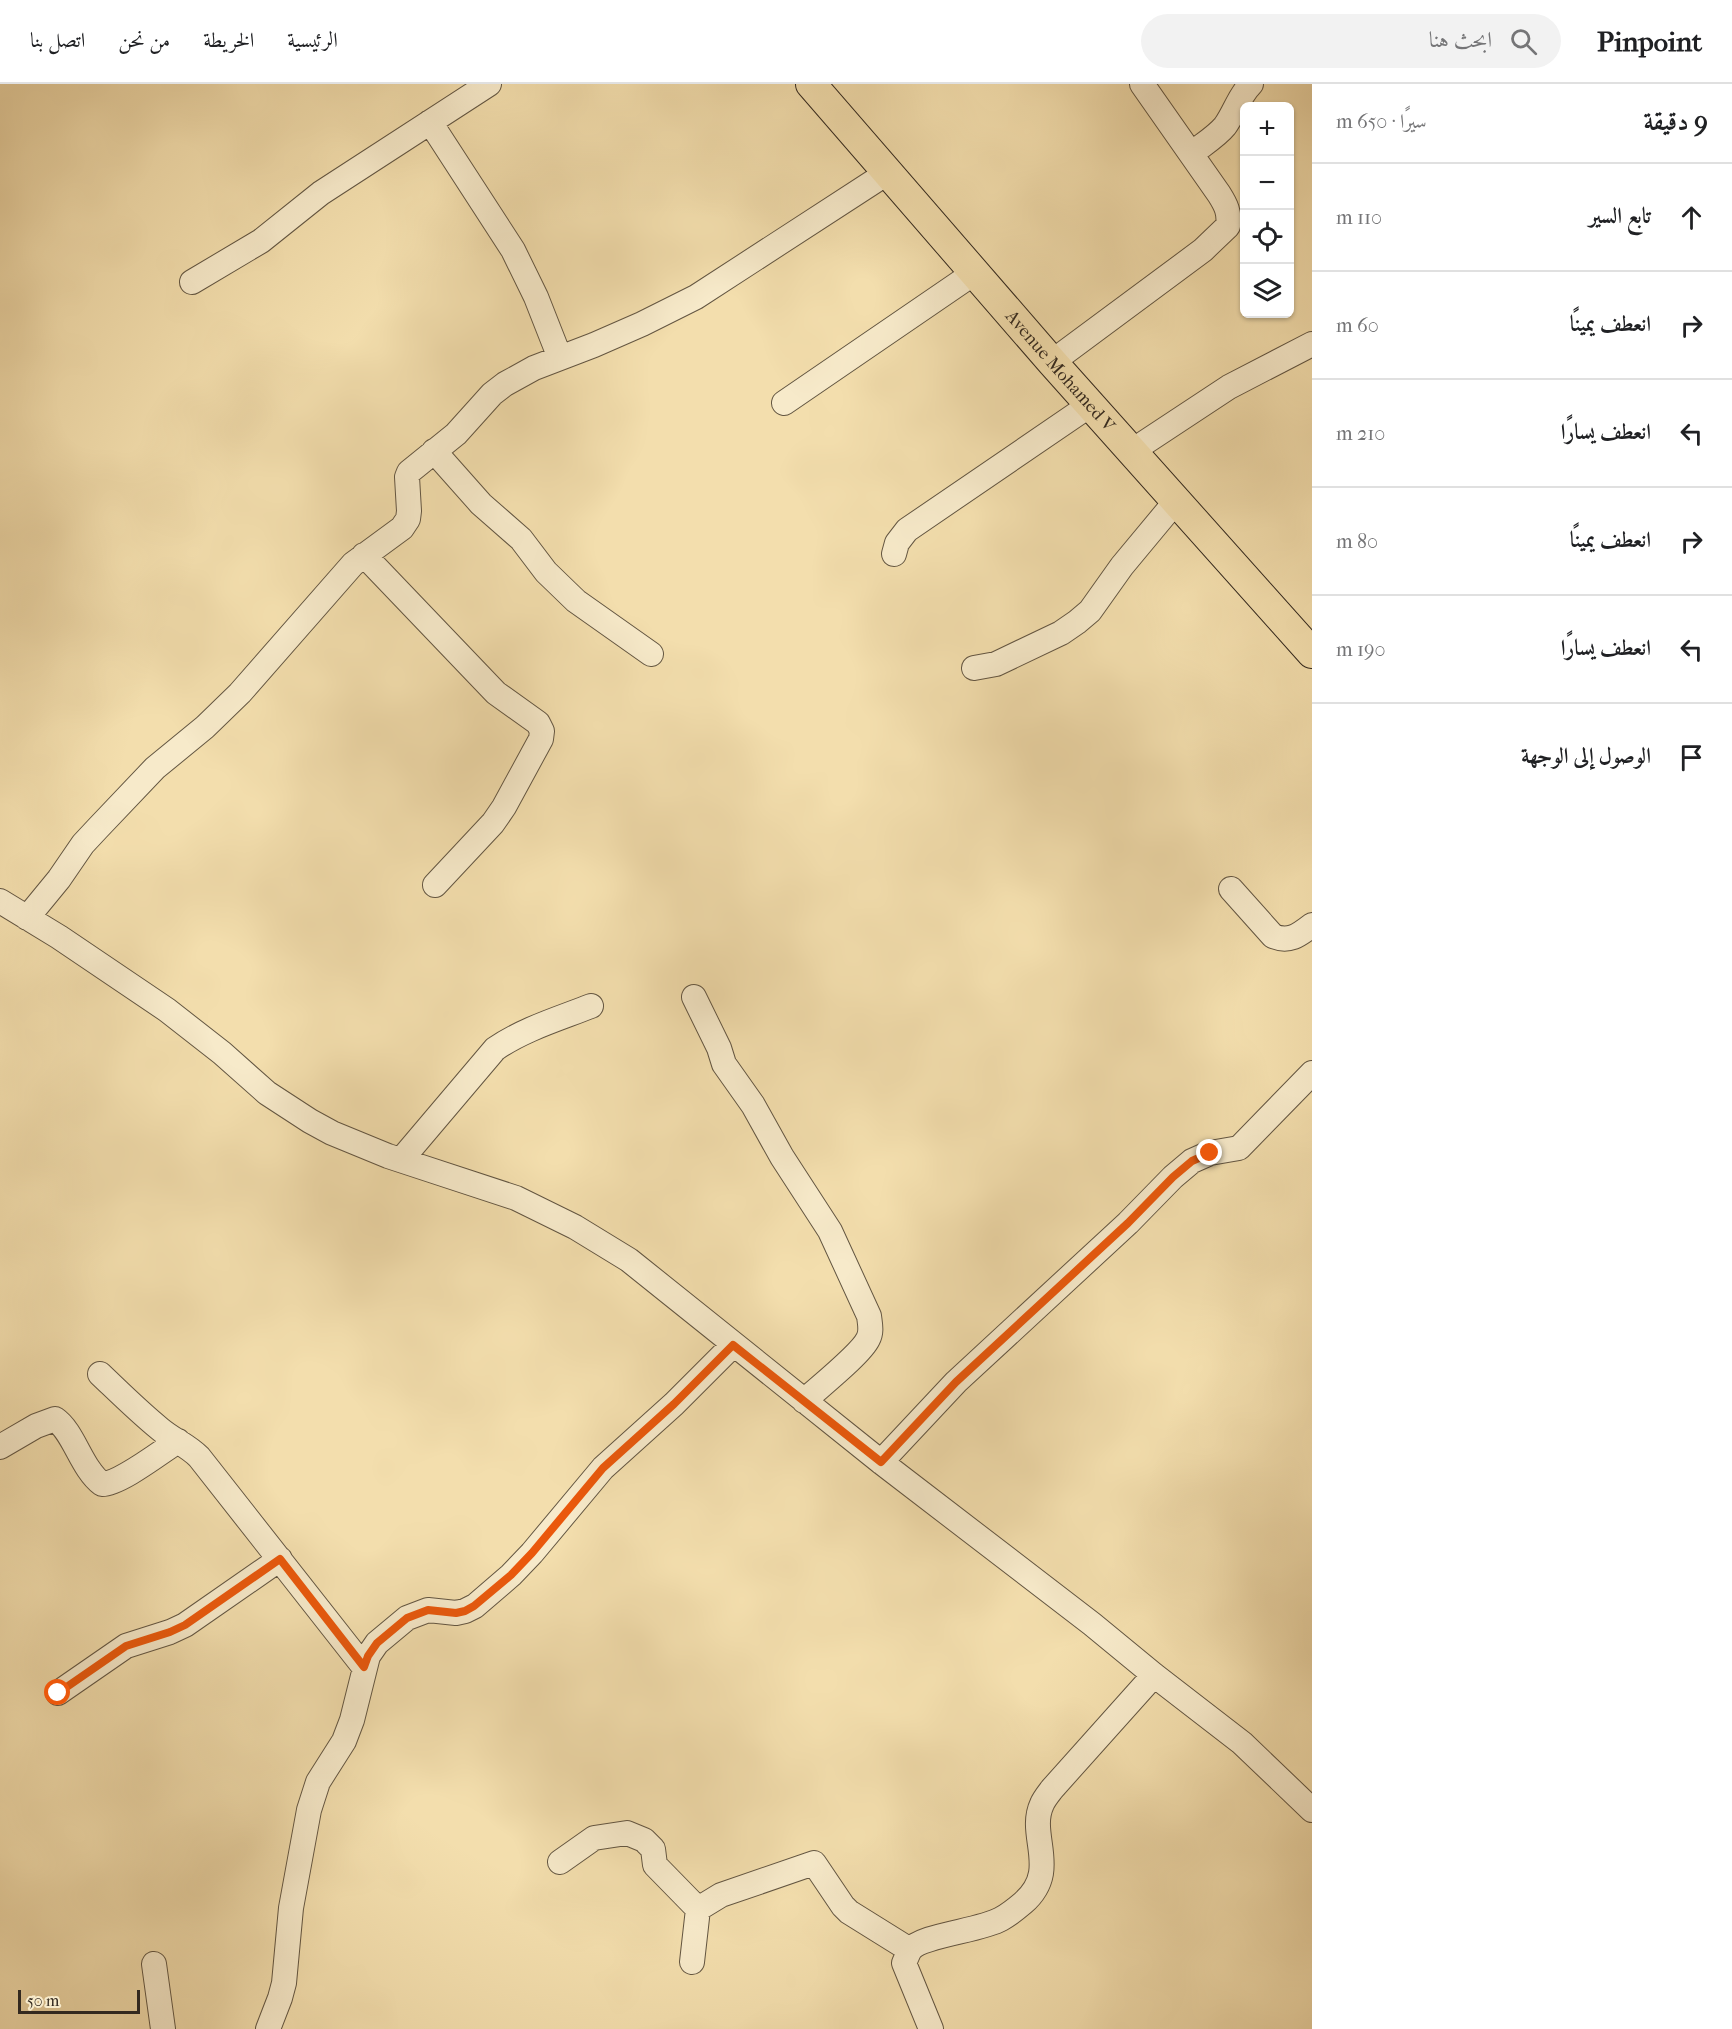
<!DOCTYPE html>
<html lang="ar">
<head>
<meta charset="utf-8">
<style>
	:root { --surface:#fff; --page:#f2f2f2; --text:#202124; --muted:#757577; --line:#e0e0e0 }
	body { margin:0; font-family:"IM FELL French Canon",Amiri,serif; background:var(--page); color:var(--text); direction:rtl }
	.controls { position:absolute; right:18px; top:18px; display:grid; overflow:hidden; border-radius:9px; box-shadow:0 2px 4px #0004 }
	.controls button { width:54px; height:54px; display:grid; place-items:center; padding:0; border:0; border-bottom:2px solid var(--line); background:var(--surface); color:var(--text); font:30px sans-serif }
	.scale { position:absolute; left:18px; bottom:15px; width:122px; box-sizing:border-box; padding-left:6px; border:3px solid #33291f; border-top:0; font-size:16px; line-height:21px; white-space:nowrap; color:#33291f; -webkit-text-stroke:4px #f7eaca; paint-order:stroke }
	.stop { position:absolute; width:18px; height:18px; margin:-14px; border:4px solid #ea580c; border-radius:50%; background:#fff }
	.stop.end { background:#ea580c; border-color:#fff; box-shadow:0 2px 6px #0008 }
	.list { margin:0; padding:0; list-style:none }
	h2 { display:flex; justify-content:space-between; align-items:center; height:78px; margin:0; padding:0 24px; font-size:26px }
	h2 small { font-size:20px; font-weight:400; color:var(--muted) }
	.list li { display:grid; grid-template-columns:39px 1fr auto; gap:18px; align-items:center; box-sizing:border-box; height:108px; padding:0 24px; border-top:2px solid var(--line) }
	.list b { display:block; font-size:22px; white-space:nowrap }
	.list em { font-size:20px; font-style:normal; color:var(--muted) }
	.icon { flex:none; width:33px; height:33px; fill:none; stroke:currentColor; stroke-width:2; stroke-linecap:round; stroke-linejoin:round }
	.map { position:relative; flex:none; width:1312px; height:1945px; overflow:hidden; direction:ltr }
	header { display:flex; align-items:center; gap:36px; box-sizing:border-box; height:84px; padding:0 30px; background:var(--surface); border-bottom:2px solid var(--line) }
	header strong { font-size:28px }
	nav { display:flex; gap:33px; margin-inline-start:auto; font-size:21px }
	.search { width:420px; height:54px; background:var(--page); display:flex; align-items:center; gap:15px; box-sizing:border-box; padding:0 21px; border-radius:33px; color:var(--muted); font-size:22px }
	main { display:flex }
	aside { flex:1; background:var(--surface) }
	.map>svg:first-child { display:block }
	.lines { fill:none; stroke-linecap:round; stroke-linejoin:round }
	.minor-casing { stroke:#635642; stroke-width:26 }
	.major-casing { stroke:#33291f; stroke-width:32 }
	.minor { stroke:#f7eaca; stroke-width:24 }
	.major { stroke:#f3dead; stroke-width:30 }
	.route { stroke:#ea580c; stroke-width:8 }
	.labels { text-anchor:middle; stroke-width:4.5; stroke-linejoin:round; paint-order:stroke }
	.street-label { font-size:18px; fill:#33291f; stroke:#f7eaca }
</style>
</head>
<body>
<header>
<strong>Pinpoint</strong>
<div class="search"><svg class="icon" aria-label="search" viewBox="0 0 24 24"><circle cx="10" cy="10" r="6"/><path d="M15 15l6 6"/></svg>ابحث هنا</div>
<nav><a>الرئيسية</a><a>الخريطة</a><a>من نحن</a><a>اتصل بنا</a></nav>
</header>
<main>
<aside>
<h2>9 دقيقة<small>سيرًا · 650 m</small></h2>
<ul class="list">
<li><svg class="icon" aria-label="ahead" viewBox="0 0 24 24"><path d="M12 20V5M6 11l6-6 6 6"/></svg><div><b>تابع السير</b></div><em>110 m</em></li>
<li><svg class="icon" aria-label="right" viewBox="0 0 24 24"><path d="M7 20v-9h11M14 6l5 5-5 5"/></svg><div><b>انعطف يمينًا</b></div><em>60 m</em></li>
<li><svg class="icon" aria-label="left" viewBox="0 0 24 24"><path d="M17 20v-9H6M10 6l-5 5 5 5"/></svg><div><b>انعطف يسارًا</b></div><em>210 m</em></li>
<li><svg class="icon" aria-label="right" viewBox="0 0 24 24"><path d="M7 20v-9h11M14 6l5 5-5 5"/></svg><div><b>انعطف يمينًا</b></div><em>80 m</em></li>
<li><svg class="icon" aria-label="left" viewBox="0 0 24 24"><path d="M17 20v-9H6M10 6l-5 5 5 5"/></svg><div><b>انعطف يسارًا</b></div><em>190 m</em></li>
<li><svg class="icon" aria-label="arrive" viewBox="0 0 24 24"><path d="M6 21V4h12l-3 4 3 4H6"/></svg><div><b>الوصول إلى الوجهة</b></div></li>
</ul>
</aside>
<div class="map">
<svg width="1312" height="1945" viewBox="0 0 1312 1945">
	<rect width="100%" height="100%" fill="#f3dead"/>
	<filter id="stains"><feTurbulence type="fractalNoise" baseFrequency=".00333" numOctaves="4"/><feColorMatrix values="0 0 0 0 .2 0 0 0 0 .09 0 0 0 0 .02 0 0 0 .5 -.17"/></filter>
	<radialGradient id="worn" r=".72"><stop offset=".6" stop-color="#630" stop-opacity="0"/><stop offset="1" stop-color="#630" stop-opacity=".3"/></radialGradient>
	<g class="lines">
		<defs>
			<path id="minor" d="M430 38 513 166 536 213 560 274
				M1191 70C1202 61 1216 53 1225 42 1235 28 1239 12 1251 0
				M192 198 261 157 321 109 489 0
				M1052 278 1203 166 1228 142C1230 129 1226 121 1219 110L1142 0
				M784 319 974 189
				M434 367 481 420 521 455 546 488 576 517 651 570
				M1132 367 1229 303 1312 260
				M894 470 897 459 907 446 1090 321
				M364 471 496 609 538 639 542 647 541 655 504 723 493 739 435 801
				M974 584 996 580 1061 549 1077 538 1090 527 1122 482 1176 417
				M1231 805 1273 852C1289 859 1299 851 1312 841
				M0 817 59 853 167 926 222 969 267 1009 310 1037 332 1049 388 1072 516 1114 575 1143 629 1176 881 1378 1092 1540 1154 1591 1242 1659 1312 1726
				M27 834 59 795 83 760 97 745 155 684 205 643 240 609 353 480 402 444 408 435 409 427 407 393 409 388 456 350 492 310 505 300 534 284 594 261 642 240 696 213 887 89
				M694 913 719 964 724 980 753 1021 782 1073 830 1147 869 1232C870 1240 872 1248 868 1255 861 1270 818 1304 804 1317
				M401 1076 495 965C524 945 558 935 591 922
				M100 1290C120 1309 139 1328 160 1345 173 1356 187 1361 199 1373L364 1583
				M0 1363 36 1342 55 1335C74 1348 81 1384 102 1400 120 1400 162 1367 178 1357
				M881 1378 956 1298 1128 1139 1173 1093 1192 1077 1210 1069 1239 1064 1312 989
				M58 1609 126 1562 170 1548 185 1541 280 1475
				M560 1778 594 1754 627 1749 644 1756 653 1765 655 1781 698 1825
				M692 1878 698 1825 721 1811 814 1779 843 1822 849 1828 910 1866
				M154 1880 163 1945
				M268 1945 280 1914 284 1899 291 1824 309 1726 318 1698 344 1657 352 1636 368 1572 377 1559 407 1534 428 1526 456 1529 465 1527 475 1522 511 1491 532 1469 603 1384 674 1320 733 1261
				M931 1945 904 1879C906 1875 908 1869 910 1866 921 1851 980 1847 1001 1835 1008 1831 1016 1825 1023 1819 1061 1786 1027 1752 1042 1720 1044 1715 1049 1709 1052 1705L1154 1591"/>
			<g id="major">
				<path id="s1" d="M811 0 1052 278 1312 569"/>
			</g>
		</defs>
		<!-- minor casing -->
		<use href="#minor" class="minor-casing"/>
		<!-- major casing -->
		<use href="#major" class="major-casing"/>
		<!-- minor -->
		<use href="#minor" class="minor"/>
		<!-- major -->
		<use href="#major" class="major"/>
	</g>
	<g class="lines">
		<!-- route -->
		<path class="route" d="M58 1609 126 1562 170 1548 185 1541 280 1475 364 1583 368 1572 377 1559 407 1534 428 1526 456 1529 465 1527 474 1522 511 1491 532 1469 603 1384 674 1320 733 1261 881 1378 956 1298 1128 1139 1173 1093 1192 1077 1210 1069"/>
	</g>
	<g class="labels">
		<!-- street labels -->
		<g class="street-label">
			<text dy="6" stroke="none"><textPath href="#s1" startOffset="380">Avenue Mohamed V</textPath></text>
		</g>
	</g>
	<rect width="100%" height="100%" filter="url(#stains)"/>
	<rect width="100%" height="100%" fill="url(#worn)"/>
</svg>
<div class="controls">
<button>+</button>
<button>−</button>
<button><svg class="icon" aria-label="locate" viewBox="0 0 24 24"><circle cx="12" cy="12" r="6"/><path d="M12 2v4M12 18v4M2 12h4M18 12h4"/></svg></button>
<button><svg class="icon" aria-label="layers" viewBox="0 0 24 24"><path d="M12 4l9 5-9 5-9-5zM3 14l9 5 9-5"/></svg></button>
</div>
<div class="scale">50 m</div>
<div class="stop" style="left:58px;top:1609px"></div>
<div class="stop end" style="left:1210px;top:1069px"></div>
</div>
</main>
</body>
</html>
